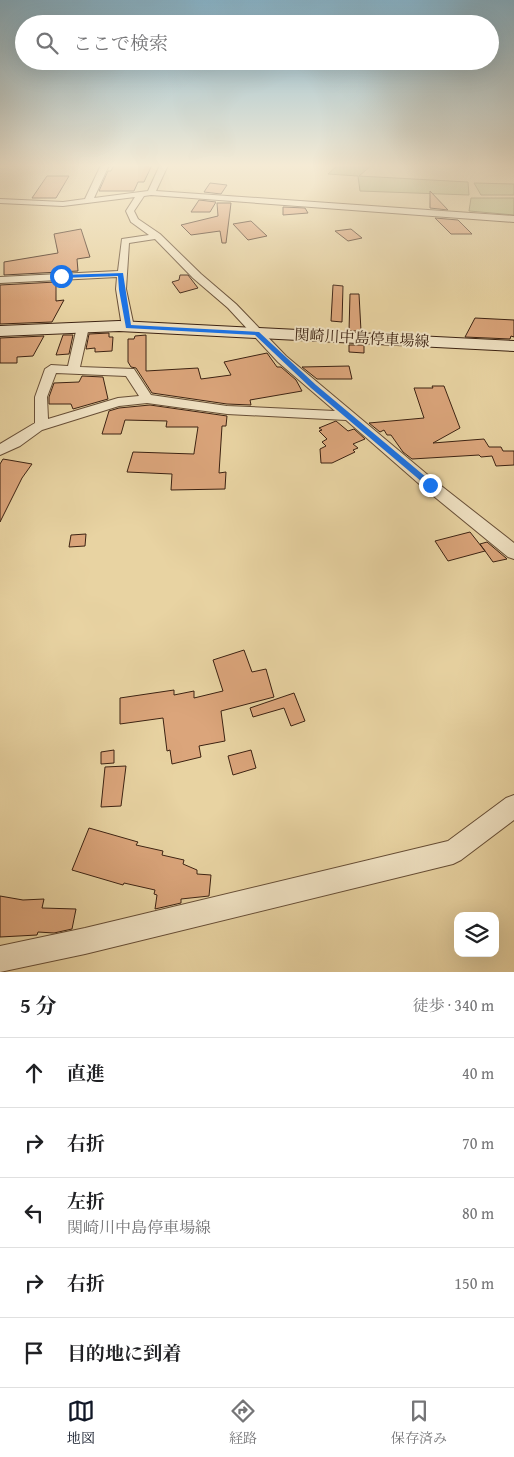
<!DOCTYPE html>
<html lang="ja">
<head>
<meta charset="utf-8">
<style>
	:root { --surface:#fff; --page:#f6f6f6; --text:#202124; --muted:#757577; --line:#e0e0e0; --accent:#111827 }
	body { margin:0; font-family:"Gentium Book Plus","Noto Serif JP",serif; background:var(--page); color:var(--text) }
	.controls { position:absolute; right:15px; bottom:15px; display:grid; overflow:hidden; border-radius:10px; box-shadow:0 5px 20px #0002 }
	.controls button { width:45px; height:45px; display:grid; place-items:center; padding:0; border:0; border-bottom:1px solid var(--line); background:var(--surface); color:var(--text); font:25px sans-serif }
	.stop { position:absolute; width:15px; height:15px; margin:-11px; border:4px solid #1a73e8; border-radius:50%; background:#fff }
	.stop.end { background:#1a73e8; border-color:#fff; box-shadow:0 1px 5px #0008 }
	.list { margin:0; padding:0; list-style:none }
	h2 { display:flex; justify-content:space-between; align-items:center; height:65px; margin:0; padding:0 20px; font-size:21px }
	h2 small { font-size:16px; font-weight:400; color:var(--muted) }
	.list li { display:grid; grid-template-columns:32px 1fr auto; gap:15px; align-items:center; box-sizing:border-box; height:70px; padding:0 20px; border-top:1px solid var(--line) }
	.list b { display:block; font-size:19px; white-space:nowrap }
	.list p { margin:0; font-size:16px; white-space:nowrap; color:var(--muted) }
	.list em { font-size:16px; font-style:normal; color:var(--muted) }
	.icon { flex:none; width:28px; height:28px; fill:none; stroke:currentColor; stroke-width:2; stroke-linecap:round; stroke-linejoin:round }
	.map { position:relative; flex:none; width:514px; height:972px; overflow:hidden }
	.search { position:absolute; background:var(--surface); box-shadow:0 5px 20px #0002; left:15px; right:15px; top:15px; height:55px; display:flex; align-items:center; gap:12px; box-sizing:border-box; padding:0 18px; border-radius:28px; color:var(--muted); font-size:19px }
	.sheet { height:415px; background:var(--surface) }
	nav { display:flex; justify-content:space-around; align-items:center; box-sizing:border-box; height:70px; border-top:1px solid var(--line); background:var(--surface); font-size:14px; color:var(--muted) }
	nav a { display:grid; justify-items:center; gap:2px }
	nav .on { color:var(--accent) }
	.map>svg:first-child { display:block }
	.green { fill:#b8bc83; stroke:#7a6f4a }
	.building { fill:#dba57b; stroke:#3c2212 }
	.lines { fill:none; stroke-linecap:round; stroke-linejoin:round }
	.street-casing { stroke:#674e36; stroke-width:2 }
	.secondary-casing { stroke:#3c2212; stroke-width:2 }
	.street { fill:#f0e2c3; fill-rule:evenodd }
	.secondary { fill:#f0e2c3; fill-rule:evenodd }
	.route { fill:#1a73e8 }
	.labels { text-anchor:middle; stroke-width:4; stroke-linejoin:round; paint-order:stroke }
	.far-street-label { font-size:15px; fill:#3c2212; stroke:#f0e2c3 }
</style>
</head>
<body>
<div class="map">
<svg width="514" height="972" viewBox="0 0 514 972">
	<rect width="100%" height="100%" fill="#e8d3a2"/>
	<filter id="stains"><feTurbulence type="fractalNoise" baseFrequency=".004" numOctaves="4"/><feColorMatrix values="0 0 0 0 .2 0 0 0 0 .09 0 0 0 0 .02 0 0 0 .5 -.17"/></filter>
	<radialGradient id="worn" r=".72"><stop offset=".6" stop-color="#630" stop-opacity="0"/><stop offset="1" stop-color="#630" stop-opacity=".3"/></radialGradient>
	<!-- green -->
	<path class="green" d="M338 165H372L359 176 468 182 469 195 360 191 358 176 328 174Z
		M474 183 514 184V195H481Z
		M471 198H514V215L469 211Z"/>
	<!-- building -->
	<path class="building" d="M114 165H152L144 182H138L134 191H99L108 171H111Z
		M47 176H69L56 198H32Z
		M210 183 227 185 221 194 204 192Z
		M430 191 448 210 430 208Z
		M199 200 216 202 210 212H191Z
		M217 203H231L226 243H222L220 231 191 235 181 225 218 216Z
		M283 207 305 208 308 213 283 215Z
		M435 218 458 220 472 234H451Z
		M251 221 267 236 248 240 233 224Z
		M81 229 90 257 77 259 78 271 4 275V262L58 253 54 234Z
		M351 229 362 238 348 241 335 231Z
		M180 275H188L198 288 180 293 172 282 179 280Z
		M56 282V301L64 300 52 322 0 324V285Z
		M333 285 343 286 342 322 331 321Z
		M350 294H359L361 331H349Z
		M475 318 514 320V337L511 336 510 339 465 337Z
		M109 333V337H113L112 351 95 352V348L86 349 89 334Z
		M63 335H73L69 354 56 355Z
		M146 335V371L198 368 201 379 231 375 224 362 267 353 277 367H281L296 380 302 391 250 400 251 405 227 404 152 393 136 368 131 367 128 362V339H134L135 336Z
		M44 336 33 356 17 357V363H0V338Z
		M349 345H364V353L349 352Z
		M349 366 352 379H317L302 367Z
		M82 376 103 377 108 399 73 409 71 404H49V397L54 383 79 382Z
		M432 386H444L460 428 433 443 484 439 489 447H501L503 451H514V465L496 466 492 456 481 457 479 455 412 459 403 452 391 435H387L384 430 380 432 369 423 424 418 414 388H433Z
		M150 405 227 416 226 426H222L219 473 226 472 225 489 171 490 172 474 127 472 133 452 194 454V453L198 427H166L167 421 125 420 121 434H102L109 411 119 408Z
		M336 421 348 431 354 429 365 439 353 444 358 448 353 450 355 452 332 463H321L320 449 326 446 322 442 327 439 319 431 322 430 319 428Z
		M3 459 32 464 22 478 0 522V464Z
		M470 532 485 551 448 561 435 541Z
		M86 534 85 546 69 547 71 535Z
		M487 542 506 558 507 559 493 562 480 544Z
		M244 650 252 672 266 669 274 697 221 711 225 741 199 746 201 757 172 764 170 750 167 751 163 718 120 724V698L174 690V695L194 691V698L223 691 213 660Z
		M294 693 305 721 291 726 284 708 253 717 250 708Z
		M114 750V763L101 764V752Z
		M251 750 256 768 233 775 228 756Z
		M126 766 121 806 101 807 105 767Z
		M89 828 138 842 136 845 163 851 162 855 184 860 183 864 197 870V874L211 875 209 896 181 899V903L155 909 157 895 154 894 155 890 124 883 123 885 72 870Z
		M0 896 23 900 44 899 42 908 76 909 72 929 54 933 38 932 37 935 0 937Z"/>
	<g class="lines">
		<defs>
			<path id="street" d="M101 165H109L94 198 148 191 160 165H168L156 191 514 216V222L151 195 144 196 134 211 138 219 160 234 201 274 236 304 286 356 435 481 514 543V559L508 557 425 489 346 420 227 414 147 403 119 406 42 430 20 446 0 455V444L35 423V397L45 369 51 365 68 366 77 327 83 324 89 327 80 367 134 369 151 395 227 406 335 411 278 362 228 308 193 278 155 239 129 243 126 289 134 327 132 329 128 330 122 327 116 289 117 277 0 283V277L118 271 122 239 149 235 131 222 126 211 135 197 63 206 0 203V199L63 202 85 199ZM56 373 126 376 139 396 118 398 48 419 47 397Z
				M514 795V820L461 860 453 864 85 954 0 972V946L85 928 448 841 506 798Z"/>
			<path id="secondary" d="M119 321 514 341V351L119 331 0 336V326Z"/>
		</defs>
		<!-- street casing -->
		<use href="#street" class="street-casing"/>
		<!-- secondary casing -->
		<use href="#secondary" class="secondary-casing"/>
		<!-- street -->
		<use href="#street" class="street"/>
		<!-- secondary -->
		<use href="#secondary" class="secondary"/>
	</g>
	<!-- sky -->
	<linearGradient id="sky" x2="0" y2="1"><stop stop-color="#87b6ce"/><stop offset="0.55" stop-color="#f5ebd5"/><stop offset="1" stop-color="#f5ebd5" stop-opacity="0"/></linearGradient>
	<rect width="514" height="301" fill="url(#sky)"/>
	<!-- route -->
	<path class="route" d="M123 273 131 325 259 332 316 385 433 483V487H428L311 388 255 335 126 328 119 290 118 276 61 278 58 276 61 275Z"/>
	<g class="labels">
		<!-- far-street labels -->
		<g class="far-street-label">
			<text transform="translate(362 338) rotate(3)" y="5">関崎川中島停車場線</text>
		</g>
	</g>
	<rect width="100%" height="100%" filter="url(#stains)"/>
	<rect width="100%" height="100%" fill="url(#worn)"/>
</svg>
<div class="controls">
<button><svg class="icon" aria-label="layers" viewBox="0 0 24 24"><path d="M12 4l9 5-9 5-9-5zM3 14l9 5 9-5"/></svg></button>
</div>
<div class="stop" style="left:61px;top:276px"></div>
<div class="stop end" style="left:430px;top:485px"></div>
<div class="search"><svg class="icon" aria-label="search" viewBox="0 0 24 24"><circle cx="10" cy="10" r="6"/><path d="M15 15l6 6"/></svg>ここで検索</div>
</div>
<section class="sheet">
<h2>5 分<small>徒歩 · 340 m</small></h2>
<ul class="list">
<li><svg class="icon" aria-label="ahead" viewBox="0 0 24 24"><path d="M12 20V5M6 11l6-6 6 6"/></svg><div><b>直進</b></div><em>40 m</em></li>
<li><svg class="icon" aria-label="right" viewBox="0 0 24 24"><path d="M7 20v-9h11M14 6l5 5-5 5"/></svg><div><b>右折</b></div><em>70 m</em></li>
<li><svg class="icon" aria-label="left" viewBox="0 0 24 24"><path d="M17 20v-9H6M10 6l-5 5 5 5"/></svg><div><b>左折</b><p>関崎川中島停車場線</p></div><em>80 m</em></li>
<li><svg class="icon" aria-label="right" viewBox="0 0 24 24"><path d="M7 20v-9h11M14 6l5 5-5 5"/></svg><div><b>右折</b></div><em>150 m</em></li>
<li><svg class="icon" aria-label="arrive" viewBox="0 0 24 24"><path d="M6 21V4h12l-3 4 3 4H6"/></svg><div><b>目的地に到着</b></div></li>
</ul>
</section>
<nav>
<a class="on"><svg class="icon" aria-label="map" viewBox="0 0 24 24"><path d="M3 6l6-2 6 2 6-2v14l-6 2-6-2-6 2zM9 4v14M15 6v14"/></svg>地図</a>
<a><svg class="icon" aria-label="directions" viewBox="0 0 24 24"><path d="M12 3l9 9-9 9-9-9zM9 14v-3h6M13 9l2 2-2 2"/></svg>経路</a>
<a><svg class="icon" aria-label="saved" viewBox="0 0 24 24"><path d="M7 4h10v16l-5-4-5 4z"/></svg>保存済み</a>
</nav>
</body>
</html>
